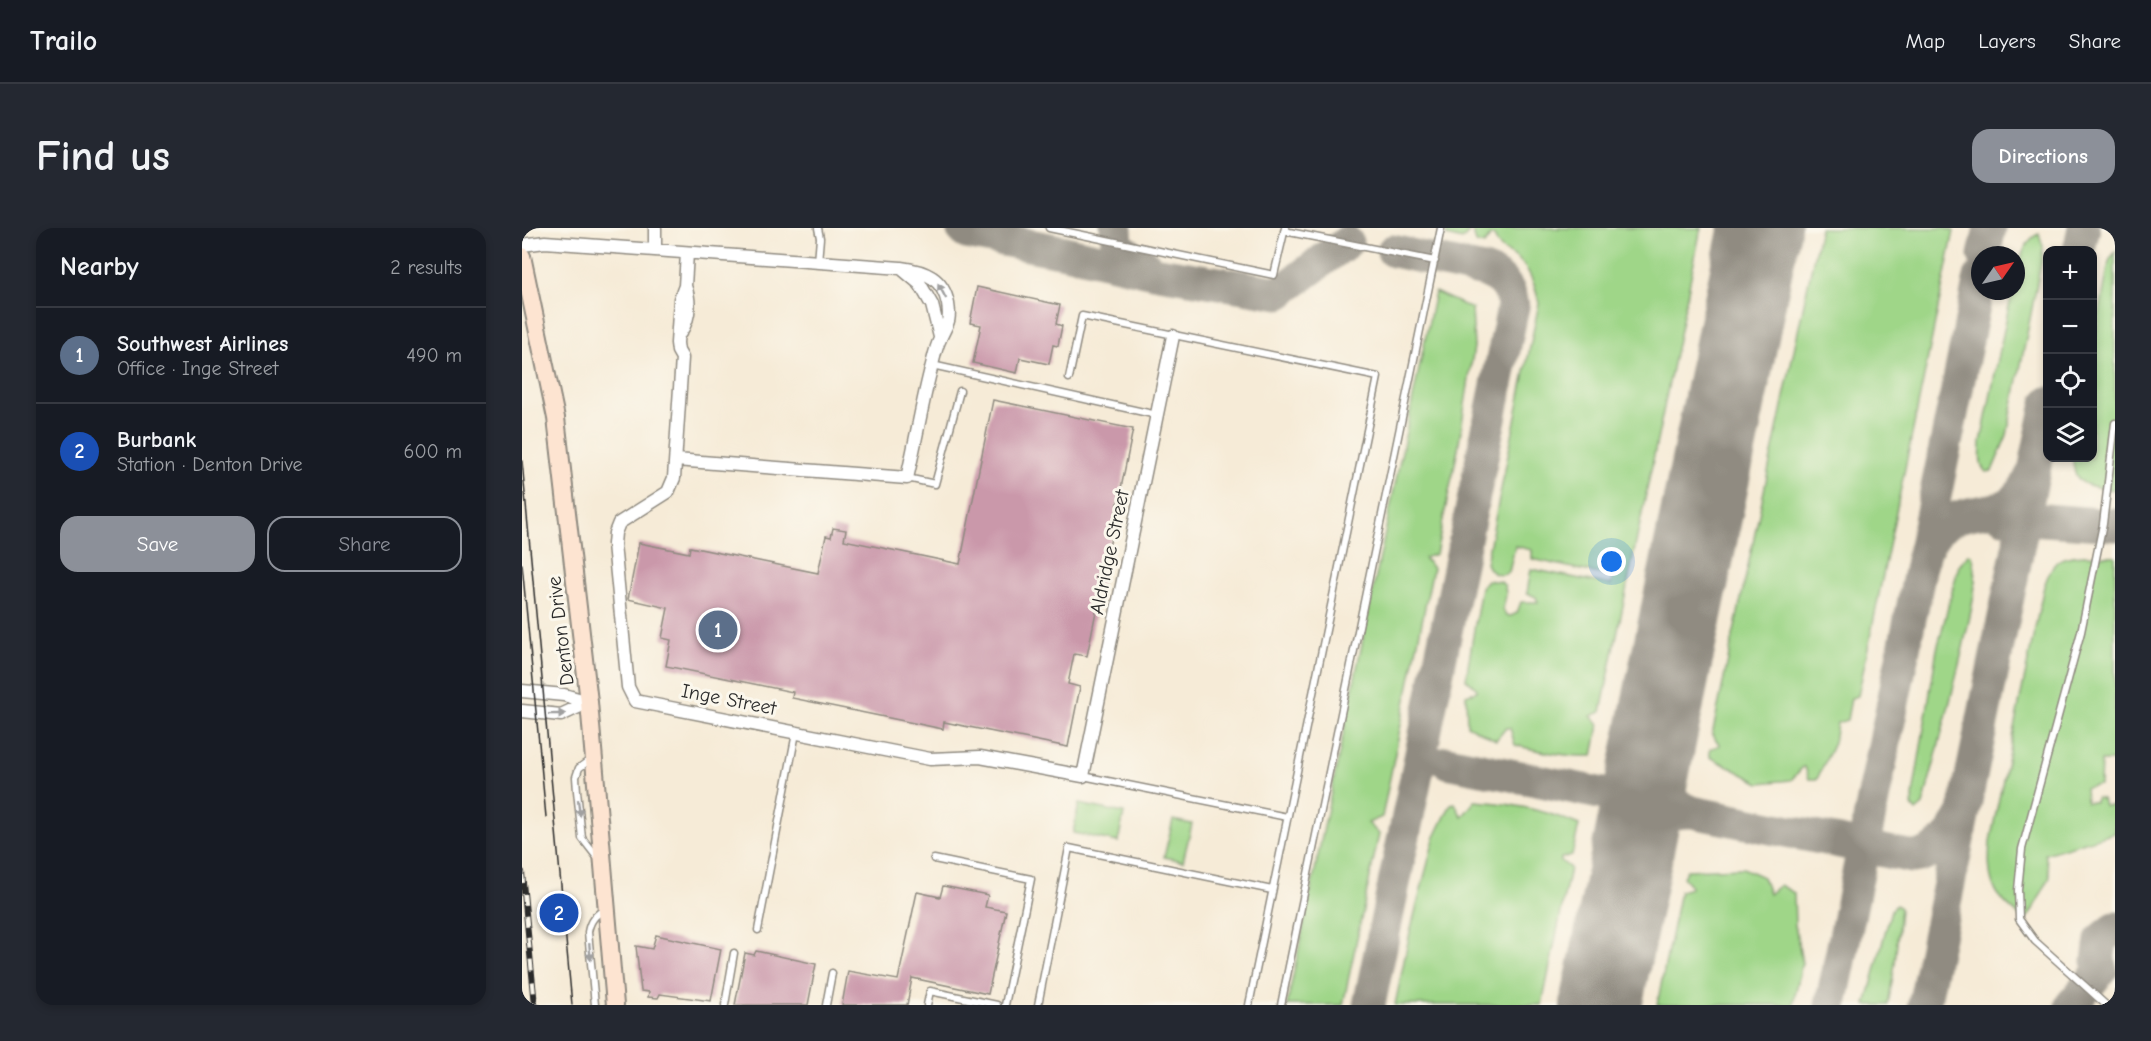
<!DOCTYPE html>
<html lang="en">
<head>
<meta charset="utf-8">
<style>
	:root { --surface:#171b24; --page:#242831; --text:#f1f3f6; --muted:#9ea1a6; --line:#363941; --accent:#8c9099 }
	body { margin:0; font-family:"Comic Neue",sans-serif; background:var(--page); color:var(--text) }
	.controls { position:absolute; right:18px; top:18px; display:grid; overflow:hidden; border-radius:12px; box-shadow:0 3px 9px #0003 }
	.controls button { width:54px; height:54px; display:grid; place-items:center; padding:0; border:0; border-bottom:2px solid var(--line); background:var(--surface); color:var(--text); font:30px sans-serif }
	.compass { position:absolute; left:1449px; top:18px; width:54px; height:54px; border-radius:50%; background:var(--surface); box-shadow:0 3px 9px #0003; rotate:56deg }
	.you { position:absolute; left:1090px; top:334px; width:21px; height:21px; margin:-15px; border:4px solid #fff; border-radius:50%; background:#1a73e8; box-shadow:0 0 0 9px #1a73e833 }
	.badge { display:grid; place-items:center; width:39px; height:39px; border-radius:50%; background:var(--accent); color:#fff; font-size:20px; font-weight:700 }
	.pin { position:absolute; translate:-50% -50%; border:3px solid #fff; box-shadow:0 2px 6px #0006 }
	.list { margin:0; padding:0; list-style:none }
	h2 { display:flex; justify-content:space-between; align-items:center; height:78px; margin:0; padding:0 24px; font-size:26px }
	h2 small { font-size:20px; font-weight:400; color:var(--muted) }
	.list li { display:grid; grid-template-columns:39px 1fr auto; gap:18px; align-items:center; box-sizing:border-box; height:96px; padding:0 24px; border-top:2px solid var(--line) }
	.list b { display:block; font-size:22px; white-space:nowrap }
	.list p { margin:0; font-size:20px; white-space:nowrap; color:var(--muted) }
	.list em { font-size:20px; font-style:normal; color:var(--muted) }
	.actions { display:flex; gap:12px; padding:18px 24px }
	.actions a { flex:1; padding:14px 0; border:2px solid var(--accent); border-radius:18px; text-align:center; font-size:21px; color:var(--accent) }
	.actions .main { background:var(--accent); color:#fff }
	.icon { flex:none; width:33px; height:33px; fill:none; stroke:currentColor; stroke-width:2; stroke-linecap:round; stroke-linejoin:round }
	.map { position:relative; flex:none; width:1593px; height:777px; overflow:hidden; border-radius:18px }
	header { display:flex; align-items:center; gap:36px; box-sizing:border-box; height:84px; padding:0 30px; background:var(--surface); border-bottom:2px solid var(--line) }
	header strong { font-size:28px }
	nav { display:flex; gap:33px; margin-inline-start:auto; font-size:21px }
	.intro { display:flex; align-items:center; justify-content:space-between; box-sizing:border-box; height:144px; padding:0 36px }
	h1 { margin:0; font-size:42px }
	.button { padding:15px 27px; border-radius:18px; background:var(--accent); color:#fff; font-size:21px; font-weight:700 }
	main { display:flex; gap:36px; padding:0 36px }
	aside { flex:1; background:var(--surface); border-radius:18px; box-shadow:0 3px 9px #0003 }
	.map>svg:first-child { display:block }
	.green { fill:#9fd688; stroke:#65805a; stroke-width:1.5 }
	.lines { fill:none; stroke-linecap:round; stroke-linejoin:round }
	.taxiway { stroke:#908b81; stroke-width:33 }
	.runway { stroke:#908b81; stroke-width:82 }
	.building { fill:#ca98aa }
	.lane-casing { stroke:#908b81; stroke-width:9 }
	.street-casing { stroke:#908b81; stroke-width:15 }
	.secondary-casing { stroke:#908b81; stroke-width:20 }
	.lane { stroke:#fff; stroke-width:6 }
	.street { stroke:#fff; stroke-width:12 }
	.secondary { stroke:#fde4d1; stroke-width:16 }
	.tram { stroke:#2b2b2b; stroke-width:1.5 }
	.rail-casing { stroke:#2b2b2b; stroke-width:6 }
	.rail { stroke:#fbf7ec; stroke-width:4; stroke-dasharray:11; stroke-linecap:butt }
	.oneway { fill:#a0a0a0 }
	.labels { text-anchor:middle; stroke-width:6; stroke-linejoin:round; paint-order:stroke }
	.street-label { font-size:20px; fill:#2b2b2b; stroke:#fbf7ec }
</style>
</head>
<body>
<header>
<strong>Trailo</strong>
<nav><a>Map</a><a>Layers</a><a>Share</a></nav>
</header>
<div class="intro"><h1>Find us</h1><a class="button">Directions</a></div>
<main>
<aside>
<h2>Nearby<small>2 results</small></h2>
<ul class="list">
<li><span class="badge" style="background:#5c6f8a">1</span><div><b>Southwest Airlines</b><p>Office · Inge Street</p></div><em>490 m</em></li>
<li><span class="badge" style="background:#1a4fb4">2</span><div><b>Burbank</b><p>Station · Denton Drive</p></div><em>600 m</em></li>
</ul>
<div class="actions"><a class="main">Save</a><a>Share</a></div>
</aside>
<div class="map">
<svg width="1593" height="777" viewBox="0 0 1593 777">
	<rect width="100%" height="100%" fill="#fbf7ec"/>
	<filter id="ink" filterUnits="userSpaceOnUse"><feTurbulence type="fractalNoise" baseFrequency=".0167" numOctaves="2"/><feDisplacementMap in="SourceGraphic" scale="12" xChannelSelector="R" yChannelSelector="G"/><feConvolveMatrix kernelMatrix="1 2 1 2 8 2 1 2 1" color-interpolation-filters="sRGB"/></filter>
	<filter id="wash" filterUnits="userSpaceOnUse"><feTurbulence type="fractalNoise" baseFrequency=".008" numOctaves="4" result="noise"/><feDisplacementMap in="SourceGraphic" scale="24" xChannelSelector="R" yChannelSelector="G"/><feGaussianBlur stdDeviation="1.35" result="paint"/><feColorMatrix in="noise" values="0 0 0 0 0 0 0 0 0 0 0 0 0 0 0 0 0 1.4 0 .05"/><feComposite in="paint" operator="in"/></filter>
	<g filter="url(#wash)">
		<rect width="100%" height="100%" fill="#f6ebd7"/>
		<!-- green -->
		<path class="green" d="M926 0H1179L1079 484 1069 488 1077 497 1071 528C1044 529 1019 524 993 517L988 500H984L974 512 945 497 944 467 955 463V461L944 451 959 359 965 352 979 354 983 358 984 367 981 381 984 387 989 388 995 385 999 374H1016L1014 369 1005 365 1009 341 1089 357 1091 349 1010 331V322L993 318 987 344C977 351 967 344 964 335L1017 75C1013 58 1009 43 996 31 984 21 978 24 972 8L969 7 962 17 954 15 951 3H948L940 12 924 8Z
			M1298 0H1421L1432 3 1336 468 1329 470 1325 492 1315 495 1312 515 1295 551H1287L1283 539H1281L1269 552 1238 555 1188 529V521L1198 517 1190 507Z
			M1517 6 1521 18 1520 30 1485 207 1470 243 1464 244C1456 236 1459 225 1459 214L1486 82 1491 63H1494C1494 47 1499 12 1517 6Z
			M1593 24V262C1569 258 1551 260 1551 230H1570L1571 122 1587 33Z
			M913 64 950 81 952 119 936 221 914 326 902 330 911 340 860 589 846 595 857 606 821 777H765Z
			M1447 326 1450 328C1459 351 1447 391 1442 415 1430 469 1415 523 1401 577L1394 583 1390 578 1392 561 1415 421 1437 337Z
			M1562 327 1593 328V533H1579L1578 557 1563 560 1564 574H1573L1574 570 1580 571 1582 578H1590L1593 573V605L1523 626 1528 649 1509 685 1503 692C1469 667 1465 653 1468 613L1522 358C1531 333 1535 328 1562 327Z
			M953 573C989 575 1024 582 1057 597L1050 627 1039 630V633L1048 640 1020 777H873L888 704 912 611 929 576 933 575 940 589Z
			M557 576 602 585 596 614 551 605Z
			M651 592 670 596 661 633 642 629Z
			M1221 640 1241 649 1247 666 1258 657 1272 665 1273 697 1280 735 1271 777H1135L1158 663 1169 660V658L1161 649 1165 642Z
			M1374 677 1378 680 1373 736 1366 777H1344L1369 682Z"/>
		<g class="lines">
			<!-- taxiway -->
			<path class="taxiway" d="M440 0 444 5 543 24 631 44 757 65 825 14
				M594 0 595 17 625 39
				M1557 22 1562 0
				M1462 27 1468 0
				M1481 289 1593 297
				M1402 323C1408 314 1413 304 1422 297 1454 273 1487 298 1509 248
				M1130 529C1128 552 1147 575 1168 583
				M925 534 1391 629C1413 627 1430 608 1439 589
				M1112 615C1123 594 1145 584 1168 584
				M847 777 991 79C989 59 980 49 962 43L871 23
				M1309 777 1458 49
				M1402 777 1526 175
				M1549 777 1579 742 1576 733 1579 712 1593 700"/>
			<!-- runway -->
			<path class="runway" d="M1079 777 1238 0"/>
		</g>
		<g id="blocks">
			<!-- building -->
			<path class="building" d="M455 59 538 77 534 96 540 98 536 118 531 117 527 136 498 130 495 145 451 135 459 97 448 95Z
				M471 172 611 201 565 428 552 426 546 456 558 459 546 519 422 494 421 501 270 470 271 464 144 438 149 412 140 410 146 380 106 371 117 315 167 325 168 319 296 345 304 308 309 309 311 300 324 302 322 312 438 336Z
				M421 658 466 667 463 679 484 683 466 766 390 750 385 777H320L326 743 376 752 395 664 418 669Z
				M134 707 199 721 189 773 138 766 136 770 126 769 127 764 119 763 114 718 130 721Z
				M234 723 294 736 286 777H213L223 725 232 727Z"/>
		</g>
	</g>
	<g filter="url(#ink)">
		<use href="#blocks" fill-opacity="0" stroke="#908b81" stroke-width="1.5"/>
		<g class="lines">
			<defs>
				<path id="lane" d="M296 0 298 10 296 34
					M527 0 752 47 763 0
					M762 3 913 33
					M410 137 635 187
					M547 150 560 88 856 149 727 777
					M385 250 413 256 438 163
					M69 531 57 540 54 549 55 563 60 610 77 632
					M561 548 765 589
					M412 631 509 651 483 777
					M236 702 274 505
					M73 777 66 704C68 692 73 688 82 681
					M203 777 212 725
					M304 777 310 745
					M405 777 408 763 475 777
					M516 777 547 620 750 662
					M759 777 919 0
					M1584 777 1513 713 1497 691 1496 662 1500 621 1559 404 1581 296 1593 195"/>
				<path id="street" d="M0 17 23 14 379 40C403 43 421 50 426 76 429 95 424 96 418 111 414 119 412 129 410 137 400 174 394 213 385 250L154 232
					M133 22V0
					M165 25 163 58 158 71 155 115 156 123 160 130 152 250 146 264 97 295 93 305 92 316 106 459 113 473 408 531 458 529 561 548 651 108
					M379 40 398 56 410 77 418 109
					M158 105C168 90 169 75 163 58
					M0 463 42 467 67 474
					M0 483 39 487 67 474"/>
				<path id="secondary" d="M0 28 34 190 67 474 93 777"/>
			</defs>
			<!-- lane casing -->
			<use href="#lane" class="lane-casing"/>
			<!-- street casing -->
			<use href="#street" class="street-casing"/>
			<!-- secondary casing -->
			<use href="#secondary" class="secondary-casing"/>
			<!-- lane -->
			<use href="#lane" class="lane"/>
			<!-- street -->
			<use href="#street" class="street"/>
			<!-- secondary -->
			<use href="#secondary" class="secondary"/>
			<!-- tram -->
			<path class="tram" d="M0 233 50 777
				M0 336 24 589"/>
			<defs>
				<path id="rail" d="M0 644 13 777"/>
			</defs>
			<!-- rail casing -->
			<use href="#rail" class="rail-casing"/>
			<!-- rail -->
			<use href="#rail" class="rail"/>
		</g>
		<!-- one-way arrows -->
		<defs><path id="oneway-solid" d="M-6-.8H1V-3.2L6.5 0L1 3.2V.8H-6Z" transform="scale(1.5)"/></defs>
		<g class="oneway">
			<use href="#oneway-solid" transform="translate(420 63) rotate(-118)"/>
			<use href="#oneway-solid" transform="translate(35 486) rotate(-1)"/>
			<use href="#oneway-solid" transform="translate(57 580) rotate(83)"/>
			<use href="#oneway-solid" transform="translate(68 724) rotate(85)"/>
		</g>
	</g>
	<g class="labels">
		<!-- street labels -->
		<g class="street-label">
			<text transform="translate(587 324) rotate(-78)" y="7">Aldridge Street</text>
			<text transform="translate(38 403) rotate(-97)" y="7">Denton Drive</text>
			<text transform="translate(207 471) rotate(11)" y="7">Inge Street</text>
		</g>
	</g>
</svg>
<div class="controls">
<button>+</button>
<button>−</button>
<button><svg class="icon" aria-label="locate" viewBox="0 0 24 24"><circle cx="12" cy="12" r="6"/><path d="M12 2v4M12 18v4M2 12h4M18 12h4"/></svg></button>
<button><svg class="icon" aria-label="layers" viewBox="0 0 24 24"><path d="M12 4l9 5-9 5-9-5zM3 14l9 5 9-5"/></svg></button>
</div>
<svg class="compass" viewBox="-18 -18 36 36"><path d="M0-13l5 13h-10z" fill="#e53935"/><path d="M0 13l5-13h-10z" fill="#9ea1a6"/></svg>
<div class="you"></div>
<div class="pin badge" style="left:196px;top:402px;background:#5c6f8a">1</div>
<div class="pin badge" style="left:37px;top:685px;background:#1a4fb4">2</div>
</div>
</main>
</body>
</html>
